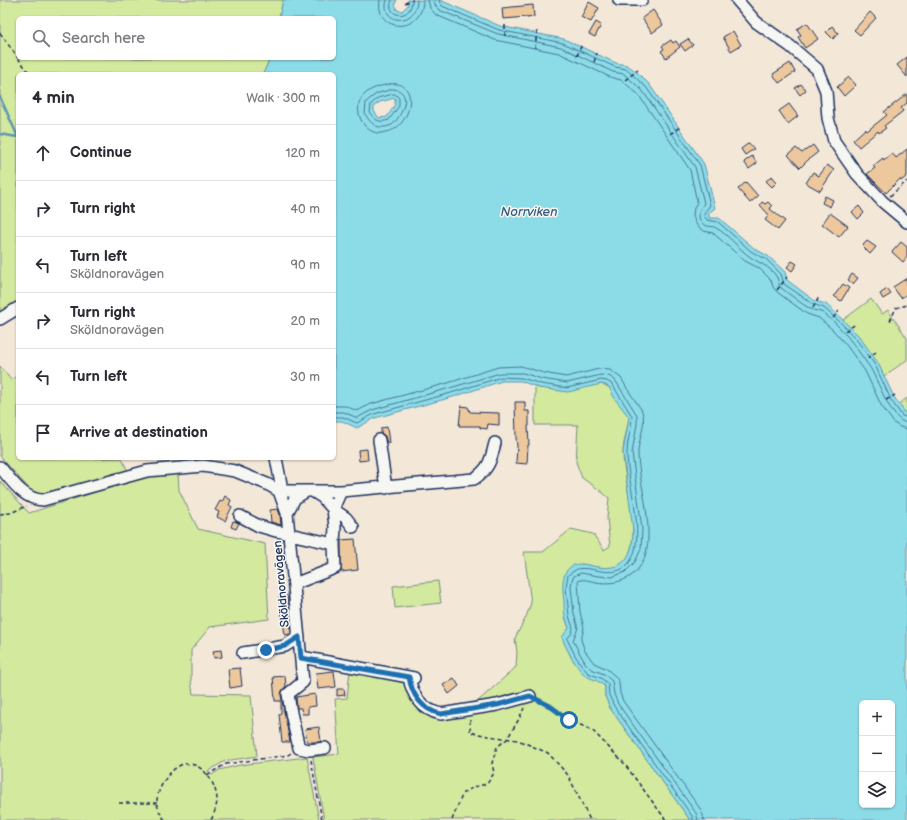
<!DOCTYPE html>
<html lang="en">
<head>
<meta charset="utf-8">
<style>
	:root { --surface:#fff; --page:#f2f2f3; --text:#2b2b33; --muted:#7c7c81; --line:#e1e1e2 }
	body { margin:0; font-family:"Balsamiq Sans",sans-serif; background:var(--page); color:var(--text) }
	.controls { position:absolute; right:12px; bottom:12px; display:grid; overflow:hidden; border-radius:6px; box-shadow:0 1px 3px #0004 }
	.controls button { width:36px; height:36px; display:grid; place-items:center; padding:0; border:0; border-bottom:1px solid var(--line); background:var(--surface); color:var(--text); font:20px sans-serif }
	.stop { position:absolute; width:12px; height:12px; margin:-9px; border:3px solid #1f6fb2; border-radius:50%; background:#fff }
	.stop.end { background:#1f6fb2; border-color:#fff; box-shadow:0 1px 4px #0008 }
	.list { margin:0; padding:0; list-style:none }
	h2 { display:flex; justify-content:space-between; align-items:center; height:52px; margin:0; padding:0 16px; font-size:17px }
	h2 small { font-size:13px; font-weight:400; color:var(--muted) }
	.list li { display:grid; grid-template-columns:26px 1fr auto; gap:12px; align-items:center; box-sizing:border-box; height:56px; padding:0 16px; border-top:1px solid var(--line) }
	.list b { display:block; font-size:15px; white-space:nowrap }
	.list p { margin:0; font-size:13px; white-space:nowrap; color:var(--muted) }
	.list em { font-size:13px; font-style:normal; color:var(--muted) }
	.icon { flex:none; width:22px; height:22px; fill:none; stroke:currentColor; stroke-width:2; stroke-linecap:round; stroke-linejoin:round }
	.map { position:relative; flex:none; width:907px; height:820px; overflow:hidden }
	.search { position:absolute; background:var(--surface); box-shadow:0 1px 3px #0004; left:16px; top:16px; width:320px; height:44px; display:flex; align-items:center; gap:10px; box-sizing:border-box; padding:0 14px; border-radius:6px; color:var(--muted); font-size:15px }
	.panel { position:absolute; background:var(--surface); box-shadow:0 1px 3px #0004; left:16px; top:72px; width:320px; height:388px; border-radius:6px }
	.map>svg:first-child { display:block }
	.green { fill:#d3e99e; stroke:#778c7e }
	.water { fill:#8cdce8; stroke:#5f97b1; fill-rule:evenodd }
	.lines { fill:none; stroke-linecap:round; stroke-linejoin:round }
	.shore { stroke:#487495; stroke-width:1 }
	.stream { stroke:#5f97b1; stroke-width:2.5 }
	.building { fill:#edc89d; stroke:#1b2f5e }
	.minor-casing { stroke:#1b2f5e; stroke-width:14 }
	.path { stroke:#1b2f5e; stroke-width:1.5; stroke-dasharray:4 3; stroke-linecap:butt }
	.minor { stroke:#f6f6f2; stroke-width:11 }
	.route { stroke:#1f6fb2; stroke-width:5 }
	.labels { text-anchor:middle; stroke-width:3; stroke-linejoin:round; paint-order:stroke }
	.street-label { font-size:12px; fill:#1b2f5e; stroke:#f6f6f2 }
	.water-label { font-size:13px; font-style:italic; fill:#375a80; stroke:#f6f6f2 }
</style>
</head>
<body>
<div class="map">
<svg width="907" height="820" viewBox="0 0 907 820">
	<rect width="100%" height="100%" fill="#f3e8d8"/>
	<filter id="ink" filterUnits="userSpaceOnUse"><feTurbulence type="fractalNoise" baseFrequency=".025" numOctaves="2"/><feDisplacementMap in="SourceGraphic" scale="8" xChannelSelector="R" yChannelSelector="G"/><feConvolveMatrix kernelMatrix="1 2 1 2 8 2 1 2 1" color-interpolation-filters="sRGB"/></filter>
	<g filter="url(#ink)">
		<!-- green -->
		<path class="green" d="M0 0H283L279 18H18V58H270L263 74H18V302L0 314Z
			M871 299 882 314 888 310 907 338V360L884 376C874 355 859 337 843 320Z
			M0 366 11 380 18 375V458H80L82 459 122 458 128 472 41 494 31 491 0 456Z
			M601 384 609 387 629 417C628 429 623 441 623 453 623 481 645 543 623 563 612 573 594 566 581 564L565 617 569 628 565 634 564 642 572 659 586 676 599 681 605 687V696L610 708 690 820H324L313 757 339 754 335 699 347 698 350 670 402 678 413 700 422 708 466 712 516 667 517 652 515 638 526 617 531 603 524 552H543L571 529 593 534 604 550 610 546 607 518 609 498 598 489 582 478 576 462 578 425H535V386L539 388 584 387Z
			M907 398V416L899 404Z
			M178 473 179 490 198 529 265 544 269 619 210 627 191 650V681L193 694 251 695 257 756 225 761 208 771 212 775 219 770 240 765 307 757 319 820H0V481L29 513 146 476Z
			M438 581 441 603 395 608 393 586Z"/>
		<!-- water -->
		<path class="water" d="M283 0H397L395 4 397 10 402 11 408 5V0H440L500 26 564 39 616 63 627 65 637 72 649 84 704 164 715 208 709 213V218H719L755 249 768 256 785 272 787 280 815 301 826 304 843 320 859 336 878 363 894 397 899 404 907 416V820H690L610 708 605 696V686C598 680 592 680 585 675 577 669 565 647 562 637L569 628C568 624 566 620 565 616 564 611 564 606 564 601 562 587 560 565 580 564 586 564 592 566 598 567 626 571 633 554 633 530L623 452 629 417 615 399 609 387 605 385 601 384 568 392 539 388 521 381H502L453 397 375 418 357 428 342 421H334V74H263L270 58H334V18H279ZM395 98V105L387 117 379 118 374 111V106L380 102ZM862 703H892V805H862Z"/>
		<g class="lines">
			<!-- shore -->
			<path class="shore" d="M380 0C374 33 423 35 423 0
				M387 0C379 24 417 28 417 0
				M392 0C384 17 412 22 412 0
				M428 0 430 8 436 15 495 40 559 53 610 77 621 80 638 94 690 170 697 202 694 208 693 215 695 222 698 227 704 231 713 233 745 261 759 268 771 280 773 287 777 292 807 314 819 318 833 330 847 346 865 371 881 405 894 423 900 427 907 429
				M434 0 435 5 439 10 498 34 561 47 613 72 624 74 642 90 695 167 704 203C700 209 696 216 702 223 706 228 712 225 716 228 729 235 738 248 749 256 758 263 770 266 776 276 779 280 778 284 781 288 791 295 801 304 811 309 815 311 819 311 823 313 842 326 856 348 869 366 878 379 891 422 907 423
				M439 0 440 3 442 6 499 30 563 43 615 67 626 69 646 87 700 165 710 205 705 212 704 216 707 220 718 222 752 252 766 259 781 274 784 284 813 304 824 308 841 323 856 339 875 365 891 400 902 416 907 417
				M390 84C422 79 411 129 386 132 382 133 378 134 374 132 361 128 353 108 363 96 370 88 380 86 390 84Z
				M393 89C415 91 401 117 392 125 379 130 372 126 365 114L366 102 376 94Z
				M395 94 399 98V106L389 120C379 123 376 121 370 113L371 104 378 98Z
				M334 406H346L357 411 371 404 448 383 498 367 521 366 544 373 566 377 599 369 610 370 621 378 628 390 641 409C648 423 638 439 638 453 638 488 665 551 631 576 621 583 607 584 596 582 590 581 583 578 578 581L580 612 584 628 581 640 585 651 594 663 607 669 616 677 619 682 620 693 623 701 701 810 704 820
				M334 412H344L357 418 372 410 450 388 500 373H523L542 379 567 383 601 375 609 376 615 380 637 415V424L632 453 642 529 641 549 635 562 625 572 612 577 598 576 581 573 574 576 572 580 571 587 574 614 578 628 573 640 580 654 586 664 591 669 604 674 612 681 614 694 618 704 696 813 698 820
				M334 417H343L357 423 374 414 451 393 501 377 522 378 541 384 567 388 601 380 607 381 612 384 632 416C632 428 627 440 627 452 626 482 651 546 625 567 610 578 593 566 577 569L568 575 566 587 569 616 573 628 572 633 567 639 576 657 583 667 588 673 601 678 608 684 609 695 614 706 692 816 693 820"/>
			<!-- stream -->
			<path class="stream" d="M0 97 18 137
				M0 134 17 137"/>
		</g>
		<!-- building -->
		<path class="building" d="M589 2 599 8 591 22 581 17Z
			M533 5 534 17 527 18V17L503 19 502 8Z
			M653 10 663 25 652 33 642 18Z
			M870 12 876 18 860 35 854 30Z
			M596 22 601 25 595 37 589 34Z
			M807 23 818 39 805 48 798 37 801 35 797 29Z
			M832 26 838 33 833 39 826 32Z
			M733 31 741 45 731 51 723 37Z
			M688 39 693 45 685 51 680 44Z
			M671 40 673 43 676 41 680 47 666 58 661 51 664 49 662 46Z
			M907 57V77L897 65Z
			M790 63 795 72 779 83 773 74Z
			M849 77 856 85 844 96 837 87Z
			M801 84 806 90 800 95 795 88Z
			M907 94V103L901 108 903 111 884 126 886 128 879 133 878 131 859 147 853 140 865 129 867 131 887 115 884 112Z
			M789 104 798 116 788 124 779 111Z
			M749 143 754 149 745 155 741 149Z
			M813 145 818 152 808 160 800 168 788 155 796 148 802 153Z
			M907 149V176L901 181 900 179 886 193 867 174 875 168 873 166 883 158 884 160 892 153 896 158Z
			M752 156 757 163 749 169 744 162Z
			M827 165 834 170 820 191 806 183 813 172 819 176Z
			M772 176 777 182 772 187 766 181Z
			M746 182 758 196 750 203 738 189Z
			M825 196 833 200 830 207 822 203Z
			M762 202 765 204 768 202 772 206 770 209 785 221 778 230 765 220 769 215 760 205Z
			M859 206 864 213 858 219 852 212Z
			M830 213 848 226 839 237 822 224Z
			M867 241 876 247 870 254 862 246Z
			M901 242 907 247V257L903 262 892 252Z
			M792 261 797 264 792 271 787 267Z
			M852 274 858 278 853 284 848 280Z
			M907 278V294L901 298 893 287Z
			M843 284 849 288 841 301 834 296Z
			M887 289 891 294 883 299 880 294Z
			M515 402H525V411H529V426H528L529 445H528L527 464 516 463 517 446 516 437Z
			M461 406 468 407 470 412 499 413V425L488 424 487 429 480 428V426H459Z
			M387 427 389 443H387L385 436 381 433V428Z
			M367 449 368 460 359 461 358 450Z
			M225 496 231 500 229 505 232 507 225 521 217 517 219 512 215 510 220 501 222 502Z
			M278 509 280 515 281 525 271 522 270 510Z
			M233 521 239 523 236 529 231 527Z
			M355 539 358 570 341 572V540Z
			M279 596H287L291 634H290L285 635Z
			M221 650 222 657 214 658 213 651Z
			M240 668 242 686 230 688 228 669Z
			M334 671 336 687 318 689 316 673Z
			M285 676 286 686 282 691 281 695 290 742H282L279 714 281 713V701H275L273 677Z
			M454 678 459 686 449 694 443 685Z
			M337 689H344L345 695 337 696Z
			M315 694 316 706 308 707V714H302L301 708H297L296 697Z
			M319 727 321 742H307L305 729Z"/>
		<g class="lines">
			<defs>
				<path id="minor" d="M619 0H642
					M737 0 756 22 790 46 817 69 826 91 828 118 834 141 857 174 883 202 907 222
					M0 319 18 308
					M379 440 386 488
					M276 458 281 484 279 491
					M0 467C12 481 24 500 43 500L147 471 203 466 235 471 267 484 279 491H341L474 479C489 469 491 460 495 443
					M279 491 287 513 303 682 288 694 291 713 299 748 309 750 325 748
					M341 491 333 509 346 518 353 527
					M287 513 295 498 305 492
					M240 516 259 526 276 531 334 544
					M294 584 335 568 334 544 335 527 333 509 322 497 314 492
					M243 653 285 646 299 637
					M301 657 414 678
					M409 677C412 695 422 710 441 714L497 705 530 696"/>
			</defs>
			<!-- minor casing -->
			<use href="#minor" class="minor-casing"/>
			<!-- path -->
			<path class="path" d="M405 3 413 0
				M0 33 18 58
				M505 36V25
				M535 48 537 31
				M577 56 582 44
				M18 58 30 74
				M594 62 597 53
				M625 80 638 70
				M670 134 680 127
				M890 196 907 181
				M777 290 787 277
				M813 308 819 297
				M833 318 839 311
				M890 321 896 308 907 305
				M845 331 856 324
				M867 358 876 352
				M886 400 895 395
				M0 514 10 513 27 506
				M538 700 550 706 569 720 592 730 623 762 666 820
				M470 720V732L488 736 518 740 548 753 568 775 590 820
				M311 760 322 820
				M207 775 226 764 288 755 291 753
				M119 803H157
				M165 820C161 815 158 810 157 803 156 790 170 767 184 764 202 761 216 783 217 799 217 806 214 814 211 820
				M452 820 463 793 474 787 487 784 494 773 492 763 497 747 507 739 519 719 524 708"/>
			<!-- minor -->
			<use href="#minor" class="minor"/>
		</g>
	</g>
	<g class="lines" filter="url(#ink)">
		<!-- route -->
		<path class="route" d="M266 650 285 646 299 637 301 658 409 677C412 695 422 710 441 714L497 705 530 696 550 706 569 720"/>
	</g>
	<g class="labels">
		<!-- street labels -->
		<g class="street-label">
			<text transform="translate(281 584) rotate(-95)" y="4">Sköldnoravägen</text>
		</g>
		<!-- water labels -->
		<g class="water-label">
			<text x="529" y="216">Norrviken</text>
		</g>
	</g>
</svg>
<div class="controls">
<button>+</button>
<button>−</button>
<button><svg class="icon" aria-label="layers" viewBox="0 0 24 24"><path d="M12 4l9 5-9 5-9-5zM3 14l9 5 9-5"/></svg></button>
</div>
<div class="stop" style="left:569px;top:720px"></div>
<div class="stop end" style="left:266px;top:650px"></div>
<div class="search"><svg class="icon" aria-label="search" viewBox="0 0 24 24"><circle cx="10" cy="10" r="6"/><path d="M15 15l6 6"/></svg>Search here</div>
<section class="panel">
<h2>4 min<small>Walk · 300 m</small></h2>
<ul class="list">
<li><svg class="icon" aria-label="ahead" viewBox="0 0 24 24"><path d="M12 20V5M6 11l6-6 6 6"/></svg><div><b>Continue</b></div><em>120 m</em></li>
<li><svg class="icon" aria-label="right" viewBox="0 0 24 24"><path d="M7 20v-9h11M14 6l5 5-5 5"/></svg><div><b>Turn right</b></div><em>40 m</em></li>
<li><svg class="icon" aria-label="left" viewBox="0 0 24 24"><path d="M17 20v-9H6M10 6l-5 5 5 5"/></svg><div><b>Turn left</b><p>Sköldnoravägen</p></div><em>90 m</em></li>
<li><svg class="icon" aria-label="right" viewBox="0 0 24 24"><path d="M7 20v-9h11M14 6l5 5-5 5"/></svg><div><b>Turn right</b><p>Sköldnoravägen</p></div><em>20 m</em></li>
<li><svg class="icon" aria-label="left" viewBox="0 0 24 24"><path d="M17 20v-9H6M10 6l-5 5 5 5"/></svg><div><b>Turn left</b></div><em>30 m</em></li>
<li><svg class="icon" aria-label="arrive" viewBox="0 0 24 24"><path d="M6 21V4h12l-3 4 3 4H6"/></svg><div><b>Arrive at destination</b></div></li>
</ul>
</section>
</div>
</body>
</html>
